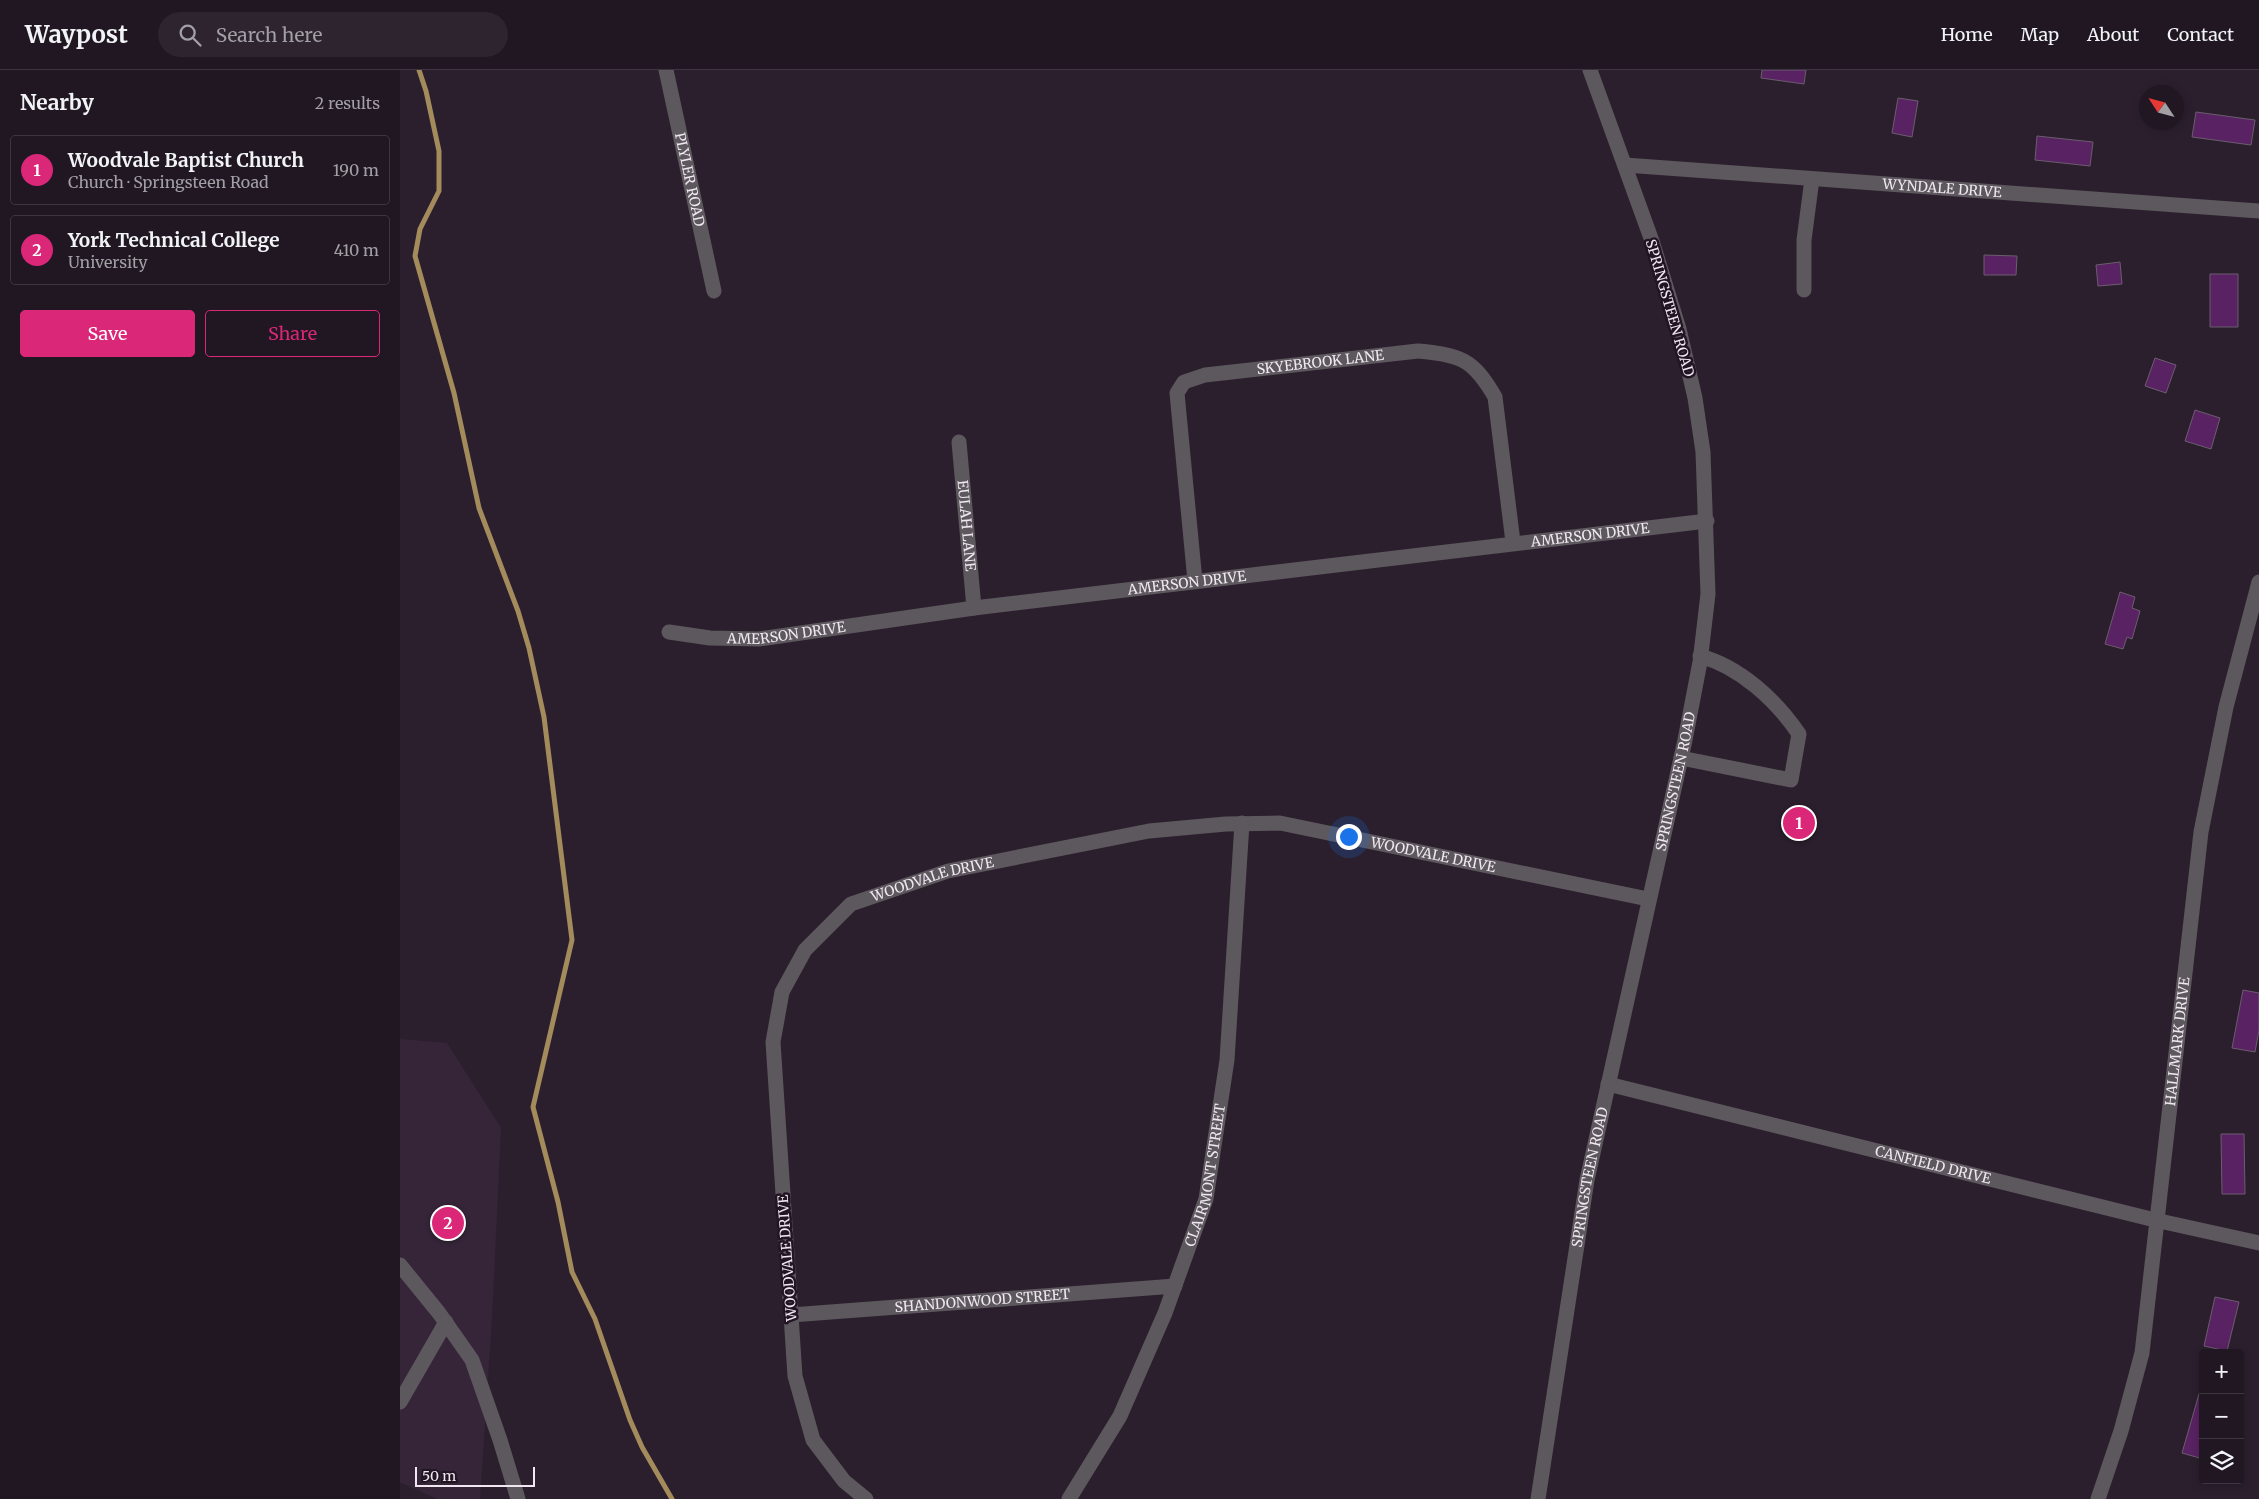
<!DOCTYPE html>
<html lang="en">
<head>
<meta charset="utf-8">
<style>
	:root { --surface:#201722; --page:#2d242f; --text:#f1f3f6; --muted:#a29fa5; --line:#3d3640; --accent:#db2777 }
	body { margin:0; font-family:Merriweather,serif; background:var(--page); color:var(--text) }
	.controls { position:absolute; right:15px; bottom:15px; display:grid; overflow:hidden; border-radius:5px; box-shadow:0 2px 8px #0003 }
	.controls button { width:45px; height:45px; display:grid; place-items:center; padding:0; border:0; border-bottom:1px solid var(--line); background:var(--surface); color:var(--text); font:25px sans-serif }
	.compass { position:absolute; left:1739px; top:15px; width:45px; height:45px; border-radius:50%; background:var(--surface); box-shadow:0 2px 8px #0003; rotate:306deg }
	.scale { position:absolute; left:15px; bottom:12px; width:120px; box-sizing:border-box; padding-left:5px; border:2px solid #f0e7f1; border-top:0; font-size:14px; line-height:18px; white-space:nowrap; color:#f0e7f1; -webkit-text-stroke:4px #211523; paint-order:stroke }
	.you { position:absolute; left:948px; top:766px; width:18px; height:18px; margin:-12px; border:4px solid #fff; border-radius:50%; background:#1a73e8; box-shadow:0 0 0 8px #1a73e833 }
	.badge { display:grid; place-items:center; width:32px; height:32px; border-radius:50%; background:var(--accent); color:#fff; font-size:16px; font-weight:700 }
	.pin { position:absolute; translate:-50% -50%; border:2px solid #fff; box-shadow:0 1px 5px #0006 }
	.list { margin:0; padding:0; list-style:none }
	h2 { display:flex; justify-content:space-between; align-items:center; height:65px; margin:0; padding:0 20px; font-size:21px }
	h2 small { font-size:16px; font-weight:400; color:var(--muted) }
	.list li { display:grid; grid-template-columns:32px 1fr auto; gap:15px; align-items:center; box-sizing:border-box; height:70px; margin:0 10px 10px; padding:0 10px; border:1px solid var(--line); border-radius:5px }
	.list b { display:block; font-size:19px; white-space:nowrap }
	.list p { margin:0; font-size:16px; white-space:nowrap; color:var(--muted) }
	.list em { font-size:16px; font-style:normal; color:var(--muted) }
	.actions { display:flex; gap:10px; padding:15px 20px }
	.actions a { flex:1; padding:11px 0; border:1px solid var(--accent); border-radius:5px; text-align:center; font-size:18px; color:var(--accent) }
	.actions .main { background:var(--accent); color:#fff }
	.icon { flex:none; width:28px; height:28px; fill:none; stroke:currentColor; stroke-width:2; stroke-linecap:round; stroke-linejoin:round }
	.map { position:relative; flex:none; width:1859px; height:1429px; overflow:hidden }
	header { display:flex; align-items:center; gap:30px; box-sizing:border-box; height:70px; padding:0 25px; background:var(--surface); border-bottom:1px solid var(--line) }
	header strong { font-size:24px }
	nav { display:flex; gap:28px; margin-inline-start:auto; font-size:18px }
	.search { width:350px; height:45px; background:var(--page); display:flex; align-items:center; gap:12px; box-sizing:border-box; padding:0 18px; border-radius:28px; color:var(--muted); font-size:19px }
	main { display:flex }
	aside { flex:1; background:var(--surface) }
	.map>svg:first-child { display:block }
	.built { fill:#362539 }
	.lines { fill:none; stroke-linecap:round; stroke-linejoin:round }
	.stream { stroke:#a48b5b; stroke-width:5 }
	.building { fill:#592262; stroke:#6b5d6e }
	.minor { stroke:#5d575e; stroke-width:15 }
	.labels { text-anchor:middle; stroke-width:5; stroke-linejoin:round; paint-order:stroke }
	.street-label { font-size:14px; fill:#f0e7f1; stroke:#211523 }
</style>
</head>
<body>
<header>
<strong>Waypost</strong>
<div class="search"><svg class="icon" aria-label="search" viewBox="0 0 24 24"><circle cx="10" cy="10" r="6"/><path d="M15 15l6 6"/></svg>Search here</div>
<nav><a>Home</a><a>Map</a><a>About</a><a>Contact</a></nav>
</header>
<main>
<aside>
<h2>Nearby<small>2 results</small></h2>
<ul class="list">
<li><span class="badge">1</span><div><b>Woodvale Baptist Church</b><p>Church · Springsteen Road</p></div><em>190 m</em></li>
<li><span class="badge">2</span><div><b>York Technical College</b><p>University</p></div><em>410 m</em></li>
</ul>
<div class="actions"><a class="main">Save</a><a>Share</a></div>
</aside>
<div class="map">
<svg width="1859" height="1429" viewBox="0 0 1859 1429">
	<rect width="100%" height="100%" fill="#2b1f2d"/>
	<!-- built -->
	<path class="built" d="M0 969 47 973 101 1058 92 1248 80 1429H37L0 1412Z"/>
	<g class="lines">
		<!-- stream -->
		<path class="stream" d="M19 0 26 21 39 81V121L20 159 15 186 54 323 79 438 118 541 129 578 144 647 172 870 133 1037 158 1132 172 1202 195 1249 230 1350 242 1377 272 1429"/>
	</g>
	<!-- building -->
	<path class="building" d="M1362 0H1406L1404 14 1361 8Z
		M1498 28 1518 31 1512 67 1492 63Z
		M1796 42 1855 50 1851 75 1792 67Z
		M1637 66 1693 72 1690 96 1635 90Z
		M1584 185 1617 186 1616 205H1584Z
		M1720 192 1722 214 1698 216 1696 195Z
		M1810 204H1838V257H1810Z
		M1755 288 1776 295 1766 323 1745 316Z
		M1795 340 1820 348 1811 379 1785 371Z
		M1720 522 1735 527 1732 538 1740 541 1732 569 1727 567 1723 579 1705 574Z
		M1843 920 1859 923V960L1855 982 1832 978Z
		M1821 1064H1844L1845 1124H1822Z
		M1815 1227 1839 1232 1827 1281 1804 1276Z
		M1799 1324 1803 1325V1389L1782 1383Z"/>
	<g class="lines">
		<!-- minor -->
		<g class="minor">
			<path id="s1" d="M266 0 314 221"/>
			<path id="s2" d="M1225 95 1859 141"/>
			<path d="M1404 220V170L1412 109"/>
			<path id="s3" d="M559 372 574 538"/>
			<path id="s4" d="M795 511 777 323 784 312 805 305 1018 281C1061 285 1073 289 1095 327L1113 472"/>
			<path id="s5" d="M269 562 310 568 359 569 574 538 1307 451"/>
			<path d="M1281 688 1391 710 1399 664C1376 630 1340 597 1300 586"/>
			<path id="s6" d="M1208 1014 1755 1150 1859 1173"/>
			<path d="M0 1195 39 1243 72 1290 100 1370 118 1429"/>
			<path id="s7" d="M391 1245 775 1216"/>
			<path d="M0 1332 46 1252"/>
			<path id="s8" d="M466 1429 444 1411 413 1370 395 1306 373 972 382 922 405 880 451 834 548 801 749 761 826 754 880 753 1248 829"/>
			<path id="s9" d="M669 1429 720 1346 765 1243 806 1129 827 990 842 753"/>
			<path id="s10" d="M1138 1429 1187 1110 1285 670 1300 592 1308 524 1303 382 1295 328 1279 259 1252 171 1190 0"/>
			<path id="s11" d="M1698 1429 1721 1361 1742 1283 1801 762 1826 637 1859 512"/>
		</g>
	</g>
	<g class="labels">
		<!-- street labels -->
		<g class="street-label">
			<text dy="5" stroke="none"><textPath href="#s1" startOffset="112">PLYLER ROAD</textPath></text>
			<text dy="5" stroke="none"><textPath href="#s2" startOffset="318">WYNDALE DRIVE</textPath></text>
			<text transform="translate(1270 238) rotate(74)" y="5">SPRINGSTEEN ROAD</text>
			<text dy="5" stroke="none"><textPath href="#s4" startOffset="340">SKYEBROOK LANE</textPath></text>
			<text dy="5" stroke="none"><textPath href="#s3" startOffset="84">EULAH LANE</textPath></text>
			<text dy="5" stroke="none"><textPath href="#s5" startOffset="928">AMERSON DRIVE</textPath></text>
			<text dy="5" stroke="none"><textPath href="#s5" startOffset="522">AMERSON DRIVE</textPath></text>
			<text dy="5" stroke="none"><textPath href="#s5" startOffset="118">AMERSON DRIVE</textPath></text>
			<text dy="5" stroke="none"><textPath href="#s10" startOffset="731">SPRINGSTEEN ROAD</textPath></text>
			<text dy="5" stroke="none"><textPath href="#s8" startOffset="1240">WOODVALE DRIVE</textPath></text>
			<text dy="5" stroke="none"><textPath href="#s8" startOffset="730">WOODVALE DRIVE</textPath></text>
			<text dy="5" stroke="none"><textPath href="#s11" startOffset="466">HALLMARK DRIVE</textPath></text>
			<text dy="5" stroke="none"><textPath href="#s6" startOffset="335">CANFIELD DRIVE</textPath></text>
			<text dy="5" stroke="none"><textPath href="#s9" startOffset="354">CLAIRMONT STREET</textPath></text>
			<text dy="5" stroke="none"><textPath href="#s10" startOffset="326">SPRINGSTEEN ROAD</textPath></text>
			<text transform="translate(387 1188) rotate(-94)" y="5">WOODVALE DRIVE</text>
			<text dy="5" stroke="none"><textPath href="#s7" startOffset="192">SHANDONWOOD STREET</textPath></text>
		</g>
	</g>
</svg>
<div class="controls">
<button>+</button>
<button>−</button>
<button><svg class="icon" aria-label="layers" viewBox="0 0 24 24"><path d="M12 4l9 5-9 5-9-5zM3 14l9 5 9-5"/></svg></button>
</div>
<svg class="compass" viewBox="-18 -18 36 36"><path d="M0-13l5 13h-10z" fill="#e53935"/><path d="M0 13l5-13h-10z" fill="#a29fa5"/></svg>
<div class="scale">50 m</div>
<div class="you"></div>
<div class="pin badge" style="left:1399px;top:753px">1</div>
<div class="pin badge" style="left:48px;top:1153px">2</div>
</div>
</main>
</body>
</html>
